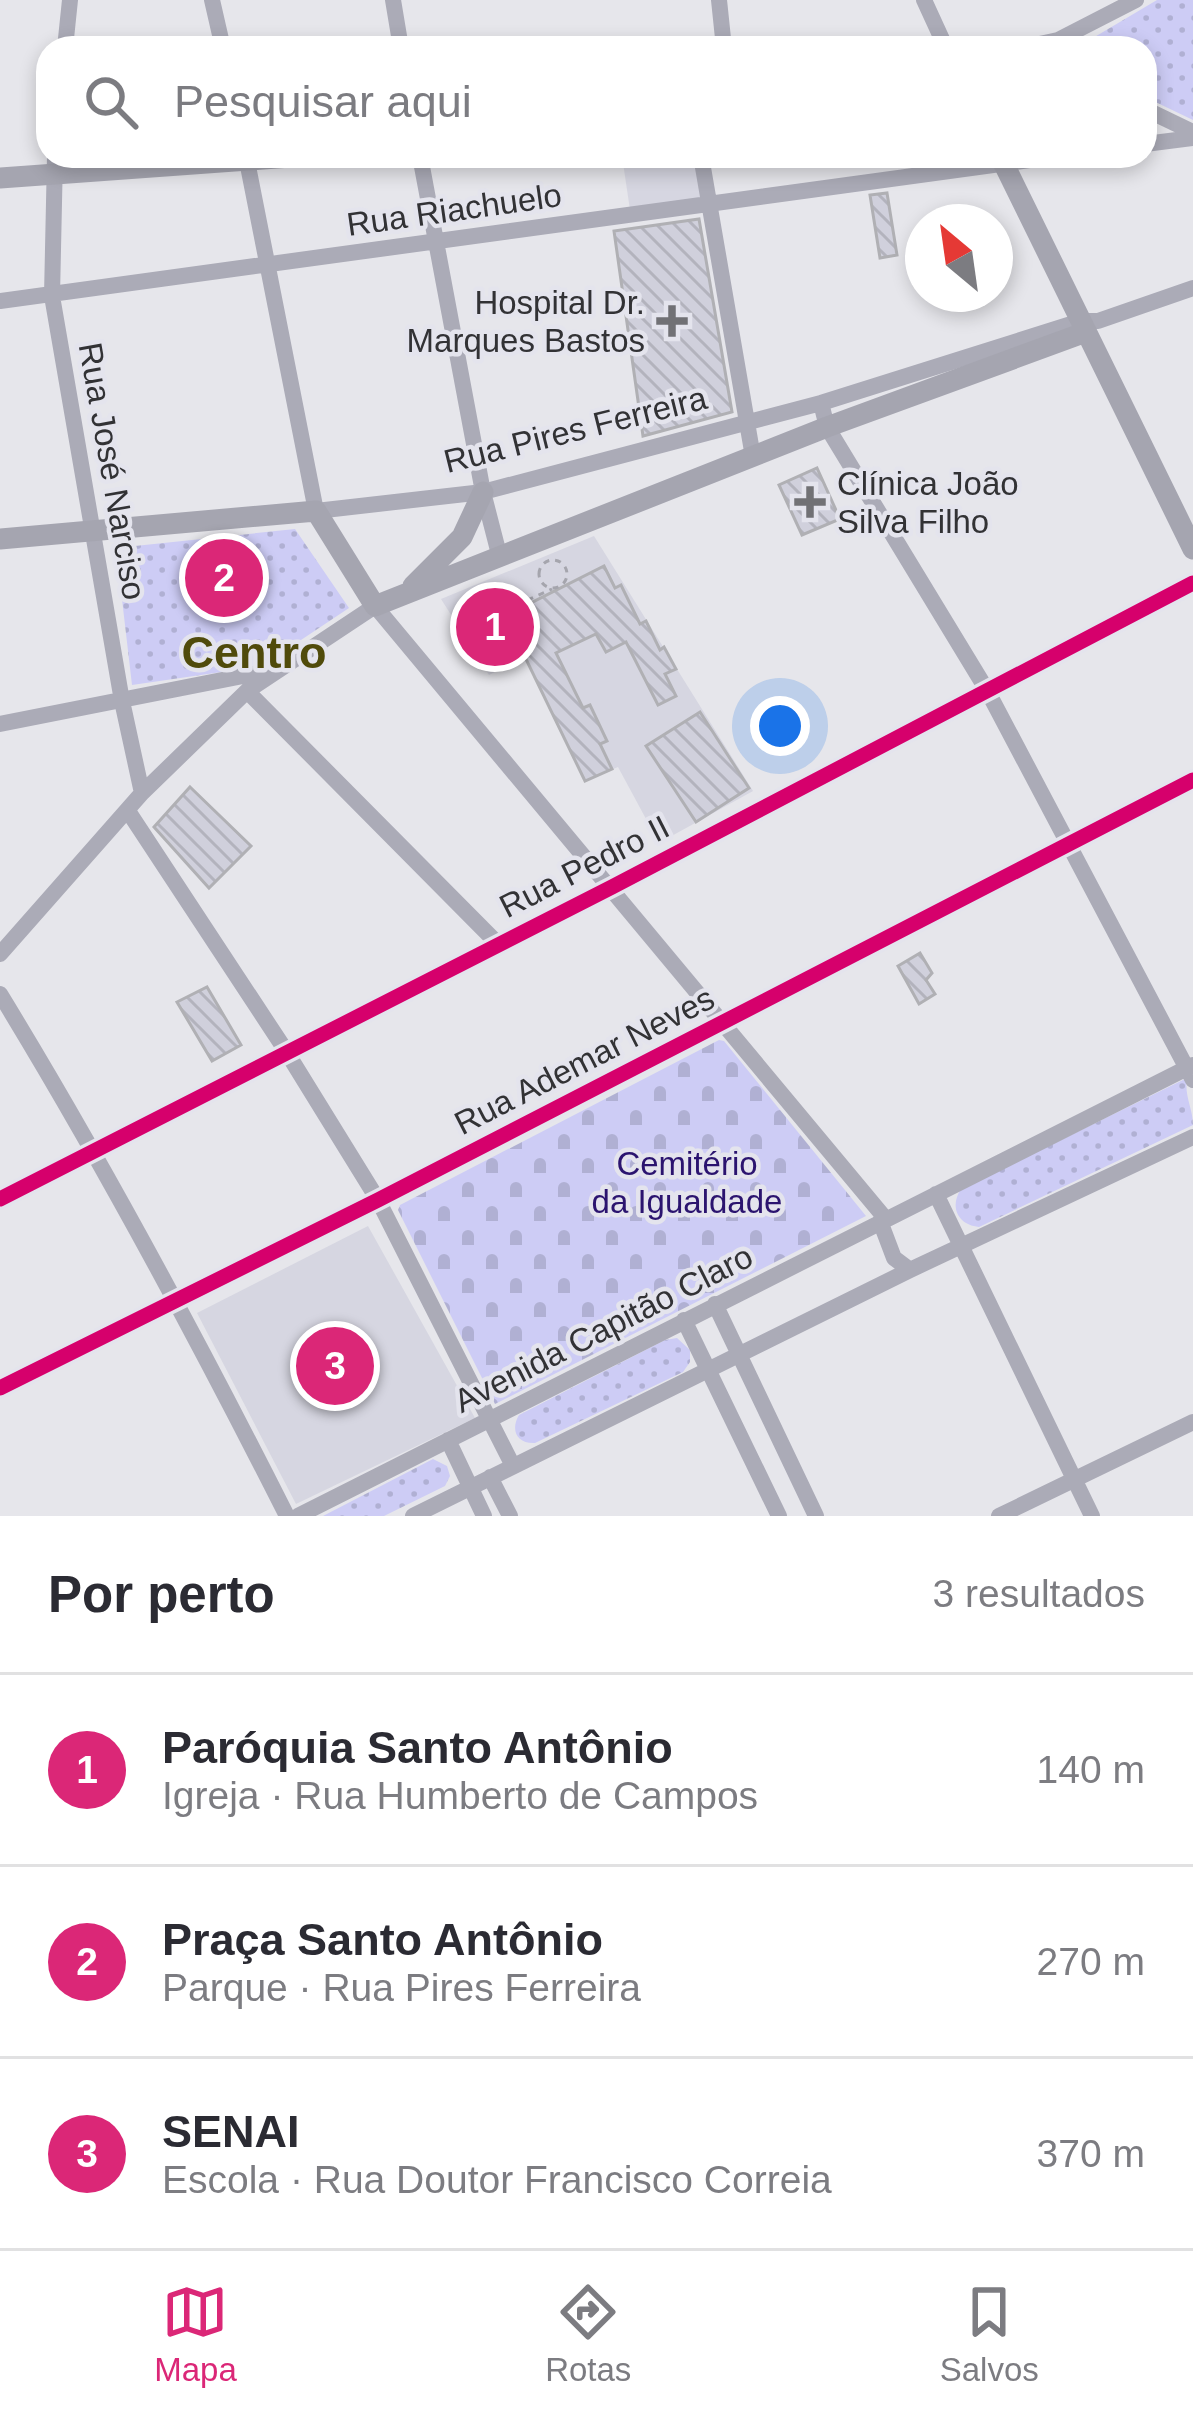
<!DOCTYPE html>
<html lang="pt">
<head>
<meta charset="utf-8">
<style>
	:root { --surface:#fff; --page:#f7f7f7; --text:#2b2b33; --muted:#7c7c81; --line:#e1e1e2; --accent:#db2777 }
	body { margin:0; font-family:Helvetica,sans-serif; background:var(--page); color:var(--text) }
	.compass { position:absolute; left:905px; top:204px; width:108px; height:108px; border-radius:50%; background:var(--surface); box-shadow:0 6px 18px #0003; rotate:331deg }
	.you { position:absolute; left:780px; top:726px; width:42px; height:42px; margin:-30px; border:9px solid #fff; border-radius:50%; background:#1a73e8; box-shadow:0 0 0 18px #1a73e833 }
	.badge { display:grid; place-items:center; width:78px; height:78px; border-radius:50%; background:var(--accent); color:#fff; font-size:39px; font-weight:700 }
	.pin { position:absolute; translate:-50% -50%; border:6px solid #fff; box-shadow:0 3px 12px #0006 }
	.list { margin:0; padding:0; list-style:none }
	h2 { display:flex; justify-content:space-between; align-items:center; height:156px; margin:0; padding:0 48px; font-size:51px }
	h2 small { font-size:39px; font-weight:400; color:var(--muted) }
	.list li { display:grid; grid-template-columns:78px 1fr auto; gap:36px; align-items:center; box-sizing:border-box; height:192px; padding:0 48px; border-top:3px solid var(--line) }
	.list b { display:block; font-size:45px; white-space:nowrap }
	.list p { margin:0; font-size:39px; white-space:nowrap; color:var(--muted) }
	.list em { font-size:39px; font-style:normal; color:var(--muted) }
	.icon { flex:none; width:66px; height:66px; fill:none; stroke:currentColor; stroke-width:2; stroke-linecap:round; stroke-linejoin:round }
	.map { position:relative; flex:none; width:1193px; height:1516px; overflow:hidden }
	.search { position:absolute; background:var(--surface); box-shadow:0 6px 18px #0003; left:36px; right:36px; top:36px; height:132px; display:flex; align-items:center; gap:30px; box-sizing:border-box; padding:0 42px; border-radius:36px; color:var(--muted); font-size:45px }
	.sheet { height:732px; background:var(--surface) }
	nav { display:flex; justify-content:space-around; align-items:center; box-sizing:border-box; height:168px; border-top:3px solid var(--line); background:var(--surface); font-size:33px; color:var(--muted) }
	nav a { display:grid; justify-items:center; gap:6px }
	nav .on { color:var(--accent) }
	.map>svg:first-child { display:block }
	.built { fill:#d6d6e1 }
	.grass { fill:url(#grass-dots) }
	.cemetery { fill:url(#cemetery-stones) }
	.building { fill:url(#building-back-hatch); stroke:#b0b0b4; stroke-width:3 }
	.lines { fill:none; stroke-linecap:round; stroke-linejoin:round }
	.path { stroke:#a5a5ad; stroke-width:3; stroke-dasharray:6 6; stroke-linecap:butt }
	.minor { stroke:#ababb7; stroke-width:16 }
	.major { stroke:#a5a5b0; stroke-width:21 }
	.cycleway-casing { stroke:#e4e4ed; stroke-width:22 }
	.cycleway { stroke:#d6006c; stroke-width:15 }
	.poi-dot { fill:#717175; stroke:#e4e4ed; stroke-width:4.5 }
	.labels { text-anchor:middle; stroke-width:9; stroke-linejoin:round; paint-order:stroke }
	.street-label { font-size:33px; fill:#323235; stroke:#e4e4ed }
	.poi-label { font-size:33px; fill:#323235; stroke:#e4e4ed; text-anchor:end }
	.park-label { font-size:33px; fill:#2b146f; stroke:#e4e4ed }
	.district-label { font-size:45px; font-weight:bold; fill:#504b0b; stroke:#e4e4ed }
</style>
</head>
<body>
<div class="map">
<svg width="1193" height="1516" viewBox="0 0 1193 1516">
	<defs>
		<pattern id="grass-dots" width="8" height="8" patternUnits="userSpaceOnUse" patternTransform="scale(3)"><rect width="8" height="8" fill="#cdccf5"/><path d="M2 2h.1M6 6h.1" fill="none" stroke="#b0b0d3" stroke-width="1.8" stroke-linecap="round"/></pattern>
		<pattern id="cemetery-stones" width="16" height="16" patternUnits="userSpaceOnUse" patternTransform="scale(3)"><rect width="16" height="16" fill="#cdccf5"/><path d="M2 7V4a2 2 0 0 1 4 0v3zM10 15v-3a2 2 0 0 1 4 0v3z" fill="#b0b0d3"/></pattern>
		<pattern id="building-back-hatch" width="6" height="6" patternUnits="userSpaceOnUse" patternTransform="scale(3)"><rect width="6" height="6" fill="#d0d0dc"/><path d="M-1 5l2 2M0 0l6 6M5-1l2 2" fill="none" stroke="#b3b3bd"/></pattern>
	</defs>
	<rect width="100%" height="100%" fill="#e6e6eb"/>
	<!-- built -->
	<path class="built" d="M622 156H695L703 200 630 210Z
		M594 536 753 791 659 843 618 767 585 781 525 657 489 675 441 599Z
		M368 1226 475 1418 296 1504 197 1313Z"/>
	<!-- grass -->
	<path class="grass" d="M1157 0H1193V120L1145 97V48H1076Z
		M295 529 349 608 262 666 132 685 116 548Z
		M1187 1078C1184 1096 1193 1108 1193 1125L979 1227C958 1225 949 1207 961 1189Z
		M677 1338 690 1350V1362L683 1372 535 1443C517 1444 510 1430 519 1415L665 1340Z
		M433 1459 447 1466 450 1476 445 1486 384 1516H323Z"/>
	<!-- cemetery -->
	<path class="cemetery" d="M719 1040 724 1041 866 1216 495 1404 398 1210 400 1205Z"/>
	<!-- building -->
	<path class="building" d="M887 193 897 255 880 258 870 195Z
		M699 219 732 412 643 436 614 231Z
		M817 468 840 519 802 535 779 485Z
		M604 566 615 588 621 585 640 624 646 621 660 650 664 647 676 669 665 674 676 696 658 705 626 642 606 652 596 634 556 653 583 708 590 705 607 741 600 744 612 769 585 781 525 657 501 669 469 605 493 592 505 616Z
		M700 712 749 788 696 822 646 746Z
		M190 787 251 846 209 888 154 827Z
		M920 953 932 973 926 980 935 994 919 1004 898 966Z
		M207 987 241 1045 212 1061 177 1002Z"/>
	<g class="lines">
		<!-- path -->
		<path class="path" d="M539 574a14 14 0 1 1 28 0a14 14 0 1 1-28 0Z
			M481 592 497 584 510 604 521 603 552 589"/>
		<!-- minor -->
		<path class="minor" d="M212 0 223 48
			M393 0 401 48
			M719 0 724 48
			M924 0 946 48
			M65 48 70 0
			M1021 48 1058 40 1136 0
			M1145 109 1193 132
			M1145 144 1193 138
			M55 156 52 296 122 701 142 793
			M246 156 316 511 483 492 821 403 1081 321H1098L1193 288
			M420 156 483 492 500 558
			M701 156 753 457
			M0 301 1059 156
			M821 403 827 427 988 692 1193 1080
			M247 691 497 943
			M0 724 268 671
			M128 811 286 1051 378 1200 513 1466
			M0 954 142 793 247 691 375 606 885 1218
			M0 994C104 1164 197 1338 287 1516
			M936 1194 1092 1516
			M0 1199 612 887 1193 583
			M880 1221 894 1258 910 1270
			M715 1304 816 1516
			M684 1320 779 1516
			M0 1388 378 1200 1193 780
			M448 1440 484 1516
			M490 1477 510 1516
			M298 1516 1193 1065
			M413 1516 910 1270 1193 1137
			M999 1516 1193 1422"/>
		<!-- major -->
		<path class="major" d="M1000 156 1193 549
			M0 178 304 156
			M0 539 316 511 375 606 827 427 1086 332
			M413 586 462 537 483 492"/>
		<defs>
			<path id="cycleway" d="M0 1199 612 887 1193 583
				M0 1388 378 1200 1193 780"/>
		</defs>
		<!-- cycleway casing -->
		<use href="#cycleway" class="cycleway-casing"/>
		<!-- cycleway -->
		<use href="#cycleway" class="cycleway"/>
	</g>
	<!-- markers -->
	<g class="poi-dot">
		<path d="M666 303h12v12h12v12h-12v12h-12v-12h-12v-12h12z"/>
		<path d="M804 484h12v12h12v12h-12v12h-12v-12h-12v-12h12z"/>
	</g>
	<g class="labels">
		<!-- street labels -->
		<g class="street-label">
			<text transform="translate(454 209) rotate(-8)" y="12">Rua Riachuelo</text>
			<text transform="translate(575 429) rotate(-14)" y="12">Rua Pires Ferreira</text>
			<text transform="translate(113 471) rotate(80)" y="12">Rua José Narciso</text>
			<text transform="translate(584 866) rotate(-27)" y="12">Rua Pedro II</text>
			<text transform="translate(584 1060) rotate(-27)" y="12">Rua Ademar Neves</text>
			<text transform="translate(603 1328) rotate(-27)" y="12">Avenida Capitão Claro</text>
		</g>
		<!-- poi labels -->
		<g class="poi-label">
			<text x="645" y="314">Hospital Dr.<tspan x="645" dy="38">Marques Bastos</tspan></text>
			<text x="837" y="495" text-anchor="start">Clínica João<tspan x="837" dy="38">Silva Filho</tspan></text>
		</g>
		<!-- park labels -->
		<g class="park-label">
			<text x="687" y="1175">Cemitério<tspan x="687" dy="38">da Igualdade</tspan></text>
		</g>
		<!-- district labels -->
		<g class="district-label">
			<text x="254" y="668">Centro</text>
		</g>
	</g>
</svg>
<svg class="compass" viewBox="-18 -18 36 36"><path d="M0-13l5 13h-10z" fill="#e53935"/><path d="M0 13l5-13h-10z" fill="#7c7c81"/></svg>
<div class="you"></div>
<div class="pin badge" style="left:495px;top:627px">1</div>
<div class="pin badge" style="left:224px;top:578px">2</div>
<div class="pin badge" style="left:335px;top:1366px">3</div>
<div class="search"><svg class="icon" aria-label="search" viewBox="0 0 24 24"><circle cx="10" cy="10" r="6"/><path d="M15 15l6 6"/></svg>Pesquisar aqui</div>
</div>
<section class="sheet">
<h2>Por perto<small>3 resultados</small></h2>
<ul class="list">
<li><span class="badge">1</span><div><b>Paróquia Santo Antônio</b><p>Igreja · Rua Humberto de Campos</p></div><em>140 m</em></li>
<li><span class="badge">2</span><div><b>Praça Santo Antônio</b><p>Parque · Rua Pires Ferreira</p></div><em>270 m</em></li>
<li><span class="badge">3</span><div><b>SENAI</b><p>Escola · Rua Doutor Francisco Correia</p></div><em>370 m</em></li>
</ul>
</section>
<nav>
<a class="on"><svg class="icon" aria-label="map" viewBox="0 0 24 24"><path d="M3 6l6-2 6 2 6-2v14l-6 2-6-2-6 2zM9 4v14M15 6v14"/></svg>Mapa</a>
<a><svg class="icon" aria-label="directions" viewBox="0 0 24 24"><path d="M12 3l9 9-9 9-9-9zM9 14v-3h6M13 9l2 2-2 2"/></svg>Rotas</a>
<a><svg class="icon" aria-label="saved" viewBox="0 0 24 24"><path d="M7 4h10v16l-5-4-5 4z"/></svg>Salvos</a>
</nav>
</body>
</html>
